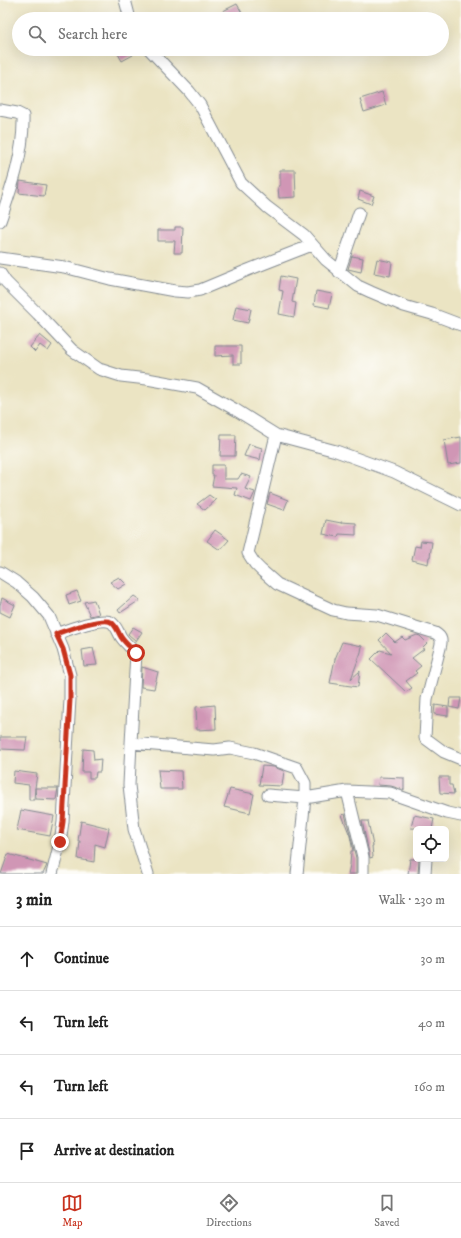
<!DOCTYPE html>
<html lang="en">
<head>
<meta charset="utf-8">
<style>
	:root { --surface:#fff; --page:#f2f2f2; --text:#222; --muted:#767676; --line:#e0e0e0; --accent:#c8321e }
	body { margin:0; font-family:"IM FELL DW Pica",serif; background:var(--page); color:var(--text) }
	.controls { position:absolute; right:12px; bottom:12px; display:grid; overflow:hidden; border-radius:6px; box-shadow:0 4px 16px #0002 }
	.controls button { width:36px; height:36px; display:grid; place-items:center; padding:0; border:0; border-bottom:1px solid var(--line); background:var(--surface); color:var(--text); font:20px sans-serif }
	.stop { position:absolute; width:12px; height:12px; margin:-9px; border:3px solid #c8321e; border-radius:50%; background:#fff }
	.stop.end { background:#c8321e; border-color:#fff; box-shadow:0 1px 4px #0008 }
	.list { margin:0; padding:0; list-style:none }
	h2 { display:flex; justify-content:space-between; align-items:center; height:52px; margin:0; padding:0 16px; font-size:17px }
	h2 small { font-size:13px; font-weight:400; color:var(--muted) }
	.list li { display:grid; grid-template-columns:26px 1fr auto; gap:12px; align-items:center; box-sizing:border-box; height:64px; padding:0 16px; border-top:1px solid var(--line) }
	.list b { display:block; font-size:15px; white-space:nowrap }
	.list em { font-size:13px; font-style:normal; color:var(--muted) }
	.icon { flex:none; width:22px; height:22px; fill:none; stroke:currentColor; stroke-width:2; stroke-linecap:round; stroke-linejoin:round }
	.map { position:relative; flex:none; width:461px; height:874px; overflow:hidden }
	.search { position:absolute; background:var(--surface); box-shadow:0 4px 16px #0002; left:12px; right:12px; top:12px; height:44px; display:flex; align-items:center; gap:10px; box-sizing:border-box; padding:0 14px; border-radius:22px; color:var(--muted); font-size:15px }
	.sheet { height:308px; background:var(--surface) }
	nav { display:flex; justify-content:space-around; align-items:center; box-sizing:border-box; height:56px; border-top:1px solid var(--line); background:var(--surface); font-size:11px; color:var(--muted) }
	nav a { display:grid; justify-items:center; gap:2px }
	nav .on { color:var(--accent) }
	.map>svg:first-child { display:block }
	.building { fill:#d096b5 }
	.lines { fill:none; stroke-linecap:round; stroke-linejoin:round }
	.minor-casing { stroke:#838a90; stroke-width:13 }
	.minor { stroke:#fff; stroke-width:11 }
	.route { stroke:#c8321e; stroke-width:5 }
</style>
</head>
<body>
<div class="map">
<svg width="461" height="874" viewBox="0 0 461 874">
	<rect width="100%" height="100%" fill="#fdfcf7"/>
	<filter id="ink" filterUnits="userSpaceOnUse"><feTurbulence type="fractalNoise" baseFrequency=".025" numOctaves="2"/><feDisplacementMap in="SourceGraphic" scale="8" xChannelSelector="R" yChannelSelector="G"/><feConvolveMatrix kernelMatrix="1 2 1 2 8 2 1 2 1" color-interpolation-filters="sRGB"/></filter>
	<filter id="wash" filterUnits="userSpaceOnUse"><feTurbulence type="fractalNoise" baseFrequency=".012" numOctaves="4" result="noise"/><feDisplacementMap in="SourceGraphic" scale="16" xChannelSelector="R" yChannelSelector="G"/><feGaussianBlur stdDeviation="0.9" result="paint"/><feColorMatrix in="noise" values="0 0 0 0 0 0 0 0 0 0 0 0 0 0 0 0 0 1.4 0 .05"/><feComposite in="paint" operator="in"/></filter>
	<g filter="url(#wash)">
		<rect width="100%" height="100%" fill="#ebe4c3"/>
		<g id="blocks">
			<!-- building -->
			<path class="building" d="M237 4 242 13 230 19H227L223 11Z
				M123 49H129L133 55 122 61 117 52Z
				M382 92 386 105 364 112 360 99Z
				M280 170H295L296 197 279 198 278 187 280 186Z
				M20 181 46 185 44 196 19 193Z
				M360 191 374 196 371 204 358 199Z
				M175 227H183L182 253H174L175 241H158V230H175Z
				M352 256 363 258 361 272 348 269Z
				M377 259 392 262 390 276 374 273Z
				M281 276 296 279 292 302 296 303 294 317 279 314 283 291 279 290Z
				M316 291 332 294 329 308 314 305Z
				M236 306 251 309 248 323 233 320Z
				M40 335 52 345 48 351 40 345 35 352 30 347Z
				M215 346H241V364H233V355L215 356Z
				M221 435H236L235 456H220Z
				M461 437V463L448 465 444 440Z
				M249 444 262 448 260 460 244 456Z
				M212 465H224V479H238L241 474 251 477 245 489 255 492 251 501 235 495 237 488 212 486 214 475H212Z
				M270 493 288 500 284 510 267 504Z
				M209 495 216 500 205 510 197 504Z
				M326 520 341 523V522L356 523V535L339 534 338 537 323 534Z
				M215 530 229 540 220 550 207 541Z
				M421 541 432 542 430 557H429L428 564 412 560 415 546 420 547Z
				M119 577 126 584 118 589 110 582Z
				M77 591 81 601 69 605 66 595Z
				M134 596 140 600 120 613 118 610Z
				M2 598 15 605 10 617 0 612V605Z
				M94 600 99 614 90 616 84 602Z
				M133 627 142 632 136 641 128 634Z
				M386 633 395 642 402 637 405 640 417 635 420 636 427 643 422 648 424 649 412 658 421 666 415 671 417 673 406 681 412 688 406 692 371 659 380 650 391 653 379 640Z
				M342 642 362 646 361 652 351 679 360 671 358 687 330 683 335 659Z
				M93 648 97 665 84 666 82 650Z
				M142 667 158 672 154 689 141 687Z
				M450 698H461L459 709 449 707Z
				M215 705 216 729 197 730 196 707Z
				M435 705 448 707V716L434 714Z
				M0 737H27L25 750 0 749Z
				M83 749 93 750 94 760 101 759 100 772H96L95 778H89V772H82Z
				M262 766 274 767 284 771 282 786 259 785Z
				M158 770 181 771 182 789H160Z
				M14 771 37 774 35 788H58L56 800 36 799 35 788 34 800H29V785L13 783Z
				M379 777 404 778V790L391 786 378 785Z
				M439 777H449V785H452L454 794 440 793Z
				M230 789 254 794 250 813 224 807Z
				M21 810 54 816 50 836 17 830Z
				M345 814 356 858V874H348L350 865 351 851H353L350 836 342 815Z
				M414 815 434 819 432 829 411 828Z
				M81 821 109 828 105 847 95 844 94 862 78 859 80 841H78Z
				M362 821H368L373 846H372L373 857 370 858Z
				M8 854 47 865 43 874H1Z
				M410 859H419L418 874H408Z"/>
		</g>
	</g>
	<g filter="url(#ink)">
		<use href="#blocks" fill-opacity="0" stroke="#838a90" stroke-width="1"/>
		<g class="lines">
			<defs>
				<path id="minor" d="M125 0 130 19
					M149 49 189 91 200 105 241 183 267 207 304 235 326 260 358 286 371 292 404 306 432 314 461 325
					M0 110 17 113 23 116C24 153 12 187 0 221
					M0 258 64 267 110 279 175 291 188 292 200 290 248 270 312 245
					M339 272 359 213
					M0 273 6 282 38 314 72 350 99 369 121 376 147 379 197 388 236 410 276 435
					M461 505 394 472 336 451 276 435 248 553 255 564 261 570 277 584 333 610 346 613 377 615 435 633C442 637 442 641 440 648L427 699 425 738 444 752 461 759
					M0 572 16 582 33 597 49 616 63 649 70 675V699L63 822 60 842 52 874
					M56 634C67 630 101 617 111 622 116 625 118 632 121 637 125 643 131 648 136 653L131 743 214 750 230 748 254 753 297 768 305 783V798L268 795
					M131 743 129 785 134 829 148 874
					M347 791 363 857V874
					M297 874 305 798 347 791 390 793 447 813 461 816
					M425 874 426 859"/>
			</defs>
			<!-- minor casing -->
			<use href="#minor" class="minor-casing"/>
			<!-- minor -->
			<use href="#minor" class="minor"/>
		</g>
	</g>
	<g class="lines" filter="url(#ink)">
		<!-- route -->
		<path class="route" d="M60 842 63 822 70 699V675L63 649 56 634C67 630 101 617 111 622 116 625 118 632 121 637 125 643 131 648 136 653"/>
	</g>
</svg>
<div class="controls">
<button><svg class="icon" aria-label="locate" viewBox="0 0 24 24"><circle cx="12" cy="12" r="6"/><path d="M12 2v4M12 18v4M2 12h4M18 12h4"/></svg></button>
</div>
<div class="stop" style="left:136px;top:653px"></div>
<div class="stop end" style="left:60px;top:842px"></div>
<div class="search"><svg class="icon" aria-label="search" viewBox="0 0 24 24"><circle cx="10" cy="10" r="6"/><path d="M15 15l6 6"/></svg>Search here</div>
</div>
<section class="sheet">
<h2>3 min<small>Walk · 230 m</small></h2>
<ul class="list">
<li><svg class="icon" aria-label="ahead" viewBox="0 0 24 24"><path d="M12 20V5M6 11l6-6 6 6"/></svg><div><b>Continue</b></div><em>30 m</em></li>
<li><svg class="icon" aria-label="left" viewBox="0 0 24 24"><path d="M17 20v-9H6M10 6l-5 5 5 5"/></svg><div><b>Turn left</b></div><em>40 m</em></li>
<li><svg class="icon" aria-label="left" viewBox="0 0 24 24"><path d="M17 20v-9H6M10 6l-5 5 5 5"/></svg><div><b>Turn left</b></div><em>160 m</em></li>
<li><svg class="icon" aria-label="arrive" viewBox="0 0 24 24"><path d="M6 21V4h12l-3 4 3 4H6"/></svg><div><b>Arrive at destination</b></div></li>
</ul>
</section>
<nav>
<a class="on"><svg class="icon" aria-label="map" viewBox="0 0 24 24"><path d="M3 6l6-2 6 2 6-2v14l-6 2-6-2-6 2zM9 4v14M15 6v14"/></svg>Map</a>
<a><svg class="icon" aria-label="directions" viewBox="0 0 24 24"><path d="M12 3l9 9-9 9-9-9zM9 14v-3h6M13 9l2 2-2 2"/></svg>Directions</a>
<a><svg class="icon" aria-label="saved" viewBox="0 0 24 24"><path d="M7 4h10v16l-5-4-5 4z"/></svg>Saved</a>
</nav>
</body>
</html>
